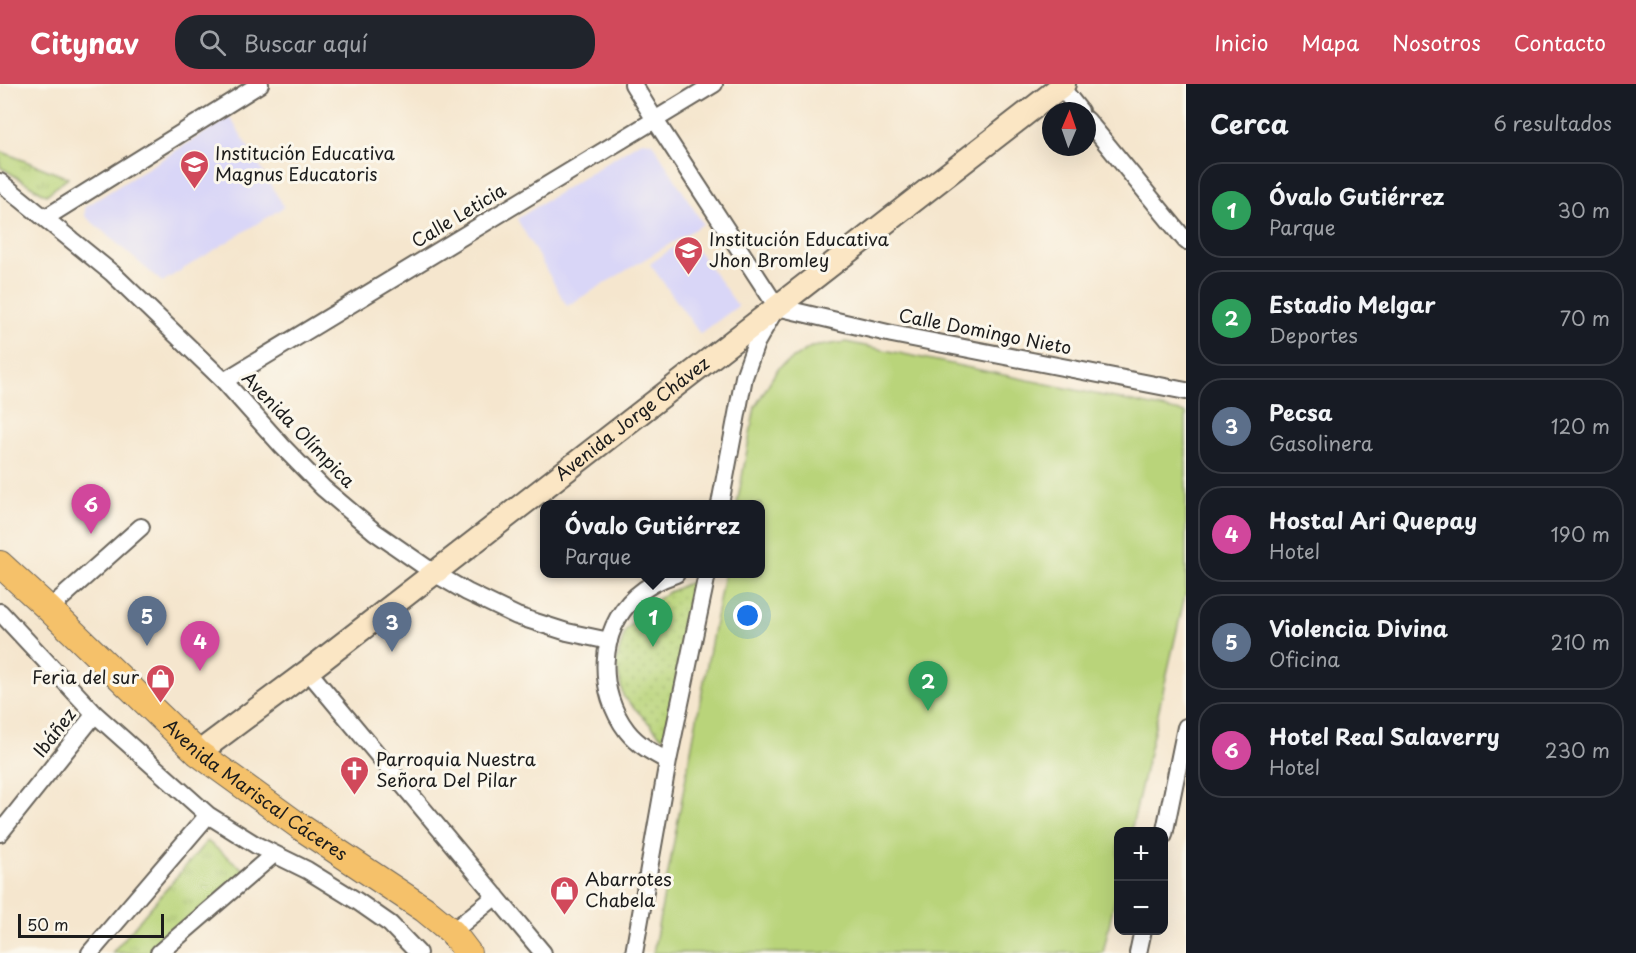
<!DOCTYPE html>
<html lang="es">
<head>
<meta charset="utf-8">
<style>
	:root { --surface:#171b24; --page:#20242c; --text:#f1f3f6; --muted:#9ea1a6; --line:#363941; --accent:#d1495b }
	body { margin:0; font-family:"Playpen Sans",sans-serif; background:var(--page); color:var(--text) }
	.controls { position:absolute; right:18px; bottom:18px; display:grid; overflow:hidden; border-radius:12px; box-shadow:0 6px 24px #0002 }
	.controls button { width:54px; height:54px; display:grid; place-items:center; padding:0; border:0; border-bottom:2px solid var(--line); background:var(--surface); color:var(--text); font:30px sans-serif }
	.compass { position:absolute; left:1042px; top:18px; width:54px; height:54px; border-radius:50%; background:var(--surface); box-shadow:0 6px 24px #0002; rotate:2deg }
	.scale { position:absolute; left:18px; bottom:15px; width:146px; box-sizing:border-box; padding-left:6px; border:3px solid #1c1c1c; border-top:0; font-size:16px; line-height:21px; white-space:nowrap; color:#1c1c1c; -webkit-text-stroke:4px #fbf7ec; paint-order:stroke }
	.you { position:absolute; left:748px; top:532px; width:21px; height:21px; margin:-15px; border:4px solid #fff; border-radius:50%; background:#1a73e8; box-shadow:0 0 0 9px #1a73e833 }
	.badge { display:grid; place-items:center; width:39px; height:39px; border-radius:50%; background:var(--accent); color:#fff; font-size:20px; font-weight:700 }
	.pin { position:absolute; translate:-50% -50px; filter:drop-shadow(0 2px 3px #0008) }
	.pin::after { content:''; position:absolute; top:32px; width:21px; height:18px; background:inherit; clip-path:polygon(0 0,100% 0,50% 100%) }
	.popup { position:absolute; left:540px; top:416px; width:225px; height:78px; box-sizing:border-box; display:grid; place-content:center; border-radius:12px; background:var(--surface); filter:drop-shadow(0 2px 4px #0005); font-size:20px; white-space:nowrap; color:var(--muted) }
	.popup b { font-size:22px; color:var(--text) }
	.popup::after { content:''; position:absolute; left:50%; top:100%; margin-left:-12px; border:12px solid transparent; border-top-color:var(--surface) }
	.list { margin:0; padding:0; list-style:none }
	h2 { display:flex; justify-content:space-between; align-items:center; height:78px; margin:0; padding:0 24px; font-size:26px }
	h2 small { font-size:20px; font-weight:400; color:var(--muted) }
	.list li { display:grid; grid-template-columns:39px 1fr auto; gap:18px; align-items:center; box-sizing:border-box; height:96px; margin:0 12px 12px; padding:0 12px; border:2px solid var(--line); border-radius:24px }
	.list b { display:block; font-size:22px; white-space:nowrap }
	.list p { margin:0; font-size:20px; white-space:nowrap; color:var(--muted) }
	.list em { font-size:20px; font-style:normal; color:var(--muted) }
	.icon { flex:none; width:33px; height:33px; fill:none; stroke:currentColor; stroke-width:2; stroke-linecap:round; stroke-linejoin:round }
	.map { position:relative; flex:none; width:1186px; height:869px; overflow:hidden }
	header { display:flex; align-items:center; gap:36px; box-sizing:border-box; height:84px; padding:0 30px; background:var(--accent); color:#fff }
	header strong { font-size:28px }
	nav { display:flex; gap:33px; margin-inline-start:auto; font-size:21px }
	.search { width:420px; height:54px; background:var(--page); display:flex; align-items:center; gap:15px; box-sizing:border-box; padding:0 21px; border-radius:24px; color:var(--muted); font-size:22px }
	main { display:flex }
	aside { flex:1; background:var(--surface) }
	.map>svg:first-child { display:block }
	.built { fill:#d9d6f7 }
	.grass { fill:url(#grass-tufts); stroke:#6a784b; stroke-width:1.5 }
	.garden { fill:url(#garden-dots); stroke:#6a784b; stroke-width:1.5 }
	.pitch { fill:#b9d47a; stroke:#6a784b; stroke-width:1.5 }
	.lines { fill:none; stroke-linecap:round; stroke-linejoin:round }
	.street-casing { stroke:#68635a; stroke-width:20 }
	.secondary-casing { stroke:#68635a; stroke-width:26 }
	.primary-casing { stroke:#68635a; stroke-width:28 }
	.street { stroke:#fff; stroke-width:16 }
	.secondary { stroke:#fbe6c4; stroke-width:22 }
	.primary { stroke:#f5c16b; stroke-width:26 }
	.labels { text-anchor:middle; stroke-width:6; stroke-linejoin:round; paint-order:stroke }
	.poi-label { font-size:18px; fill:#1c1c1c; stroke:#fbf7ec; text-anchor:start }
	.street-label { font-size:18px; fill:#1c1c1c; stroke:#fbf7ec }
</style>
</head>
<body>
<header>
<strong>Citynav</strong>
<div class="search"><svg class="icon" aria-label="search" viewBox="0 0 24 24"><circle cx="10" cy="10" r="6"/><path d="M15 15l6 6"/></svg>Buscar aquí</div>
<nav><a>Inicio</a><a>Mapa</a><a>Nosotros</a><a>Contacto</a></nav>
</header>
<main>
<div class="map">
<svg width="1186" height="869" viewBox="0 0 1186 869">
	<defs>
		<pattern id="grass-tufts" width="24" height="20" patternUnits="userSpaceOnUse" patternTransform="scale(1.5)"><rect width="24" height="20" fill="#b9d47a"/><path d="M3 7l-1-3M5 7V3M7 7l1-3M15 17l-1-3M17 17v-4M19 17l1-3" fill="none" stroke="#9eb569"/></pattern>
		<pattern id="garden-dots" width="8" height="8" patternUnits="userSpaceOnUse" patternTransform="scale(1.5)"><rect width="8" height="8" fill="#b9d47a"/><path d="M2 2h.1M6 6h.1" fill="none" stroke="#9eb569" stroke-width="1.8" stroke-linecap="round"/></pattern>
	</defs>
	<rect width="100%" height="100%" fill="#fbf7ec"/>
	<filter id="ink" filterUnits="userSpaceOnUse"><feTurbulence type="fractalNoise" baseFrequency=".0167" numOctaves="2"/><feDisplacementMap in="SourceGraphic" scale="12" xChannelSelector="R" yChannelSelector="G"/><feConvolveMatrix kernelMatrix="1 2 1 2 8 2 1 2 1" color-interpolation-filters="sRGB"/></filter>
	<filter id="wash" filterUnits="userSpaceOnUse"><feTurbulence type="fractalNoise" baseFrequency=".008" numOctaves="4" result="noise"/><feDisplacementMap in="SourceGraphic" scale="24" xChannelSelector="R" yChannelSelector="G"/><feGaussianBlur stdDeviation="1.35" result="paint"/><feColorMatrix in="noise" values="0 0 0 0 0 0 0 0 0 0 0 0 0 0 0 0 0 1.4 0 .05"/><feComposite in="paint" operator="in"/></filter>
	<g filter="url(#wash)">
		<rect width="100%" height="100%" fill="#f5e6ce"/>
		<!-- built -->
		<path class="built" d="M230 33 284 123 162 198 85 132V123Z
			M641 57 652 58 703 140 567 222 517 135Z
			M688 153 738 222 700 250 650 180Z"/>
		<!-- grass -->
		<path class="grass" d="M0 67 68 94 46 111 0 83Z
			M207 757 247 788 153 869H112Z"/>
		<!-- garden -->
		<path class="garden" d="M695 496 698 502 668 650 662 653 623 612 616 578 625 547 646 523 667 509Z"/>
		<!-- pitch -->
		<path class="pitch" d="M846 258 1186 329V507L1131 747 1118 748V801L1103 869H653L724 490H761V420H737L755 323 778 284 811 263Z"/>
	</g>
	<g filter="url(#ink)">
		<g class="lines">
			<defs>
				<path id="street" d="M633 0 655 36 777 223
					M1061 3 1080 27
					M1087 36 1186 157
					M0 98 112 189 224 297 282 362 323 404 375 448 434 489 467 508 517 532 567 548 609 557
					M45 134 260 0
					M777 223 892 250 1186 307
					M224 297 714 0
					M720 420 744 293 756 259 772 231
					M49 525 141 443
					M0 528 95 630 208 731 256 761 307 786 357 817 390 840 418 869
					M308 587 543 869
					M668 677C653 669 638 661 627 647 597 608 597 547 636 512 648 501 661 495 676 490
					M0 749 95 630
					M1164 751 1186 643
					M452 848 496 812
					M90 869 208 731
					M159 869 274 770
					M634 869 668 677 707 490
					M1138 869 1143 846"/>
				<g id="secondary">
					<path id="s1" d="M198 669 308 587 1064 0"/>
				</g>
				<g id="primary">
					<path id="s2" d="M0 480 49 525 198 669 302 744 424 825 452 848 468 869"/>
				</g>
			</defs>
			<!-- street casing -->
			<use href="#street" class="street-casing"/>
			<!-- secondary casing -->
			<use href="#secondary" class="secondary-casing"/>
			<!-- primary casing -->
			<use href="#primary" class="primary-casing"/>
			<!-- street -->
			<use href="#street" class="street"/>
			<!-- secondary -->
			<use href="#secondary" class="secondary"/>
			<!-- primary -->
			<use href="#primary" class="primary"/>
		</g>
	</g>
	<!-- icons -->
	<defs>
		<symbol id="school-pin" viewBox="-11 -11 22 30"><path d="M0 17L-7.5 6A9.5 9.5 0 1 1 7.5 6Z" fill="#d1495b" stroke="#fbf7ec"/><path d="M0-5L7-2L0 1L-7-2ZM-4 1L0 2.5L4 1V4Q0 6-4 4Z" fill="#fff"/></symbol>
		<symbol id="shop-pin" viewBox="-11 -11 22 30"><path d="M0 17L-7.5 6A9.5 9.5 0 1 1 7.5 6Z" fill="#d1495b" stroke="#fbf7ec"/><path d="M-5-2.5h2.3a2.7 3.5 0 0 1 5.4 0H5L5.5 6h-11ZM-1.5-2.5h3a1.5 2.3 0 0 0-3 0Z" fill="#fff"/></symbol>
		<symbol id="church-pin" viewBox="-11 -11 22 30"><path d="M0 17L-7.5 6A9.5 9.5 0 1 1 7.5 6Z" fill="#d1495b" stroke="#fbf7ec"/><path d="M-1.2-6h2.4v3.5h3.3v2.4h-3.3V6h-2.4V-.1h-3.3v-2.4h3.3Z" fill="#fff"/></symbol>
	</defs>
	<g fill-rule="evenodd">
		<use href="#school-pin" x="178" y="64" width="33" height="45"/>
		<use href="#school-pin" x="672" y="150" width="33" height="45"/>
		<use href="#shop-pin" x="144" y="578" width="33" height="45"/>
		<use href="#church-pin" x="338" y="670" width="33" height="45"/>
		<use href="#shop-pin" x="548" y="790" width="33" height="45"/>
	</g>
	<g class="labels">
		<!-- poi labels -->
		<g class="poi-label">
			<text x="215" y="76">Institución Educativa<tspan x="215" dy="21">Magnus Educatoris</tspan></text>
			<text x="709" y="162">Institución Educativa<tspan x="709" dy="21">Jhon Bromley</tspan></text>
			<text x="139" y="600" text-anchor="end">Feria del sur</text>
			<text x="376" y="682">Parroquia Nuestra<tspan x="376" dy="21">Señora Del Pilar</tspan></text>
			<text x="585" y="802">Abarrotes<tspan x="585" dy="21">Chabela</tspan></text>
		</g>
		<!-- street labels -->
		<g class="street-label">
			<text transform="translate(459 132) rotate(-31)" y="6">Calle Leticia</text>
			<text transform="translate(985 248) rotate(11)" y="6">Calle Domingo Nieto</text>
			<text dy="6" stroke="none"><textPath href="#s1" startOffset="548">Avenida Jorge Chávez</textPath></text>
			<text transform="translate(298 346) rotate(46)" y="6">Avenida Olímpica</text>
			<text transform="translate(55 649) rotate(-52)" y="6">Ibáñez</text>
			<text dy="6" stroke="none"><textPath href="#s2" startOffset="342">Avenida Mariscal Cáceres</textPath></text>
		</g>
	</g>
</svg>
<div class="controls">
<button>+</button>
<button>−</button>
</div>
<svg class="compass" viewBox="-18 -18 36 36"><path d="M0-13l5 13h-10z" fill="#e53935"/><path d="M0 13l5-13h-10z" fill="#9ea1a6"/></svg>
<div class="scale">50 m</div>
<div class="you"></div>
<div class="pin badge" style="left:653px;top:563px;background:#2e9e5b">1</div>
<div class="popup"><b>Óvalo Gutiérrez</b>Parque</div>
<div class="pin badge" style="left:928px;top:627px;background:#2e9e5b">2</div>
<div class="pin badge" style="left:392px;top:568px;background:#5c6f8a">3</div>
<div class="pin badge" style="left:200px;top:587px;background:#d1479c">4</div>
<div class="pin badge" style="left:147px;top:562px;background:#5c6f8a">5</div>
<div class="pin badge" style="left:91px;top:450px;background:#d1479c">6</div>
</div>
<aside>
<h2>Cerca<small>6 resultados</small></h2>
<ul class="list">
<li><span class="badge" style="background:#2e9e5b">1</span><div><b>Óvalo Gutiérrez</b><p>Parque</p></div><em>30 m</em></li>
<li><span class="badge" style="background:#2e9e5b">2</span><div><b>Estadio Melgar</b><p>Deportes</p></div><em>70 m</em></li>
<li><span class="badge" style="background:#5c6f8a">3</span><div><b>Pecsa</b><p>Gasolinera</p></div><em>120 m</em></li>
<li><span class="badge" style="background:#d1479c">4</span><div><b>Hostal Ari Quepay</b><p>Hotel</p></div><em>190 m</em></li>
<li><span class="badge" style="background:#5c6f8a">5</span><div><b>Violencia Divina</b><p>Oficina</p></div><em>210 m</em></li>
<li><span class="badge" style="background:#d1479c">6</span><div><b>Hotel Real Salaverry</b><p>Hotel</p></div><em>230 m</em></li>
</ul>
</aside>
</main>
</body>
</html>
